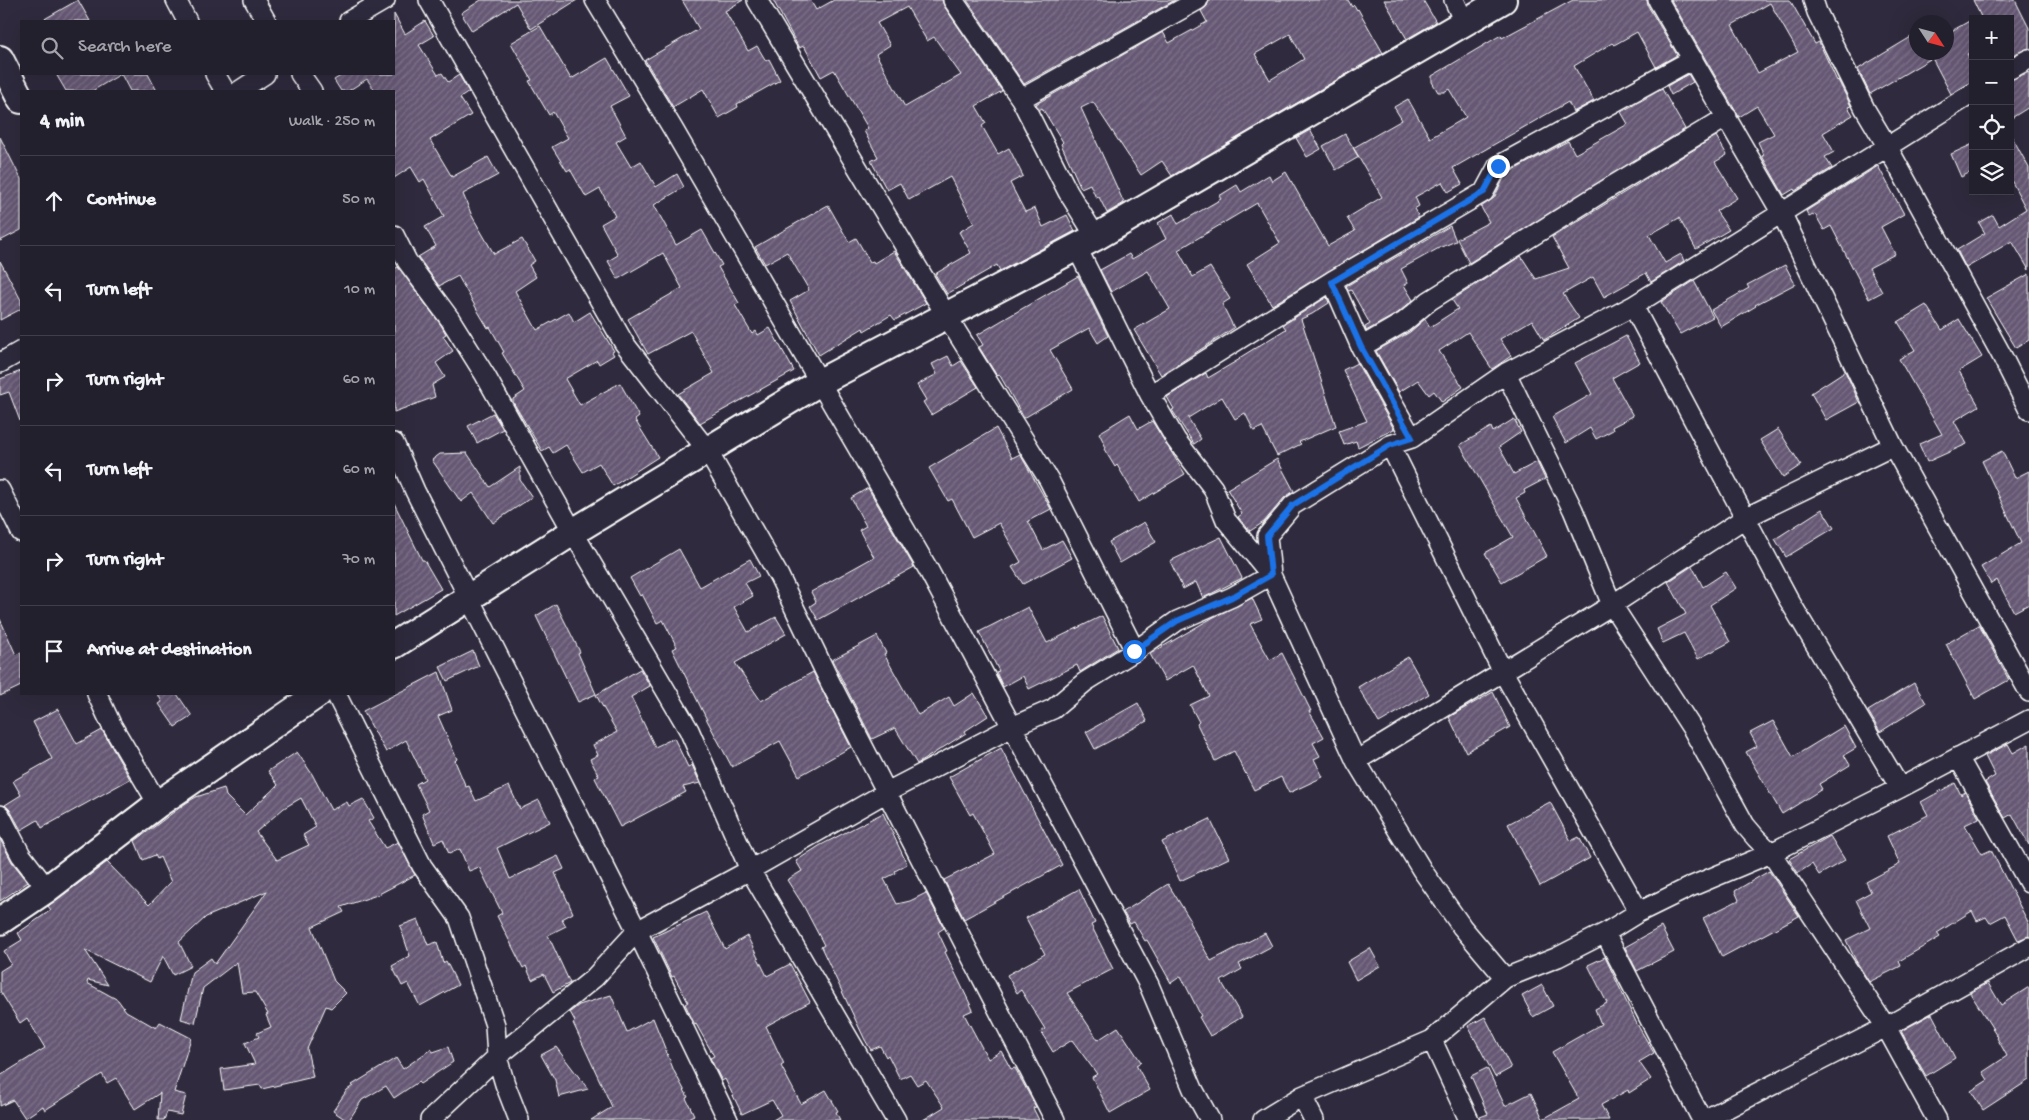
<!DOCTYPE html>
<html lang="en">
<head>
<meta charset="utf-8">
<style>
	:root { --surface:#23202e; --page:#2b2836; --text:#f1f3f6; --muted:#a3a3aa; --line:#403e4a }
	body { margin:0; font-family:"Gochi Hand",sans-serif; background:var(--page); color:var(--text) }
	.controls { position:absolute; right:15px; top:15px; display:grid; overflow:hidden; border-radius:0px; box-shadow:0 5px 20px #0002 }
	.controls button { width:45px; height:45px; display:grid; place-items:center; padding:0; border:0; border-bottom:1px solid var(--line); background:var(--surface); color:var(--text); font:25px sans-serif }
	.compass { position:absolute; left:1909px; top:15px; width:45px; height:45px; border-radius:50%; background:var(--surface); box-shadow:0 5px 20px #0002; rotate:126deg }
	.stop { position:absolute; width:15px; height:15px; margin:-11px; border:4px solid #1a73e8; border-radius:50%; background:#fff }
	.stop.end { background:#1a73e8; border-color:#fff; box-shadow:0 1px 5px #0008 }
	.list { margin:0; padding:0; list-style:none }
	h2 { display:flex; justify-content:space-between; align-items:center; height:65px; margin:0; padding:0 20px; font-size:21px }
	h2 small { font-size:16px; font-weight:400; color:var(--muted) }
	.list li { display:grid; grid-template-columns:32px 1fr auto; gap:15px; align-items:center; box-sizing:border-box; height:90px; padding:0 20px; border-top:1px solid var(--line) }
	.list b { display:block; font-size:19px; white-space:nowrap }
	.list em { font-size:16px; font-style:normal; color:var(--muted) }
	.icon { flex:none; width:28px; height:28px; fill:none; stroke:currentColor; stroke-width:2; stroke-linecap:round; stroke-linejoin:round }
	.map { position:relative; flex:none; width:2029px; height:1120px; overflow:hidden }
	.search { position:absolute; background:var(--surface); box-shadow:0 5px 20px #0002; left:20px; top:20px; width:375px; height:55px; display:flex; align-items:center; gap:12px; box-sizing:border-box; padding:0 18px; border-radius:0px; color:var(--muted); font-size:19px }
	.panel { position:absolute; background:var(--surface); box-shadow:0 5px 20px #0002; left:20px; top:90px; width:375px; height:605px; border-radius:0px }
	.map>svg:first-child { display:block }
	.building { fill:url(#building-hatch); stroke:#fff; fill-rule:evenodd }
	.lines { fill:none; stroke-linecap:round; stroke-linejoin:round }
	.street-casing { stroke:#fff; stroke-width:22 }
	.secondary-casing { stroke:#fff; stroke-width:30 }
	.street { stroke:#2f2a3d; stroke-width:19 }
	.secondary { stroke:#2f2a3d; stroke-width:26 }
	.route { stroke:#1a73e8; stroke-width:6 }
</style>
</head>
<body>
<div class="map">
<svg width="2029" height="1120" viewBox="0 0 2029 1120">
	<defs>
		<pattern id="building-hatch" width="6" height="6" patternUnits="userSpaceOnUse" patternTransform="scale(1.25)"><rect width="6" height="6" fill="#665974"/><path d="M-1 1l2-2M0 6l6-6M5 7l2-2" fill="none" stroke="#7d7289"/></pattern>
	</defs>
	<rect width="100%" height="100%" fill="#2f2a3d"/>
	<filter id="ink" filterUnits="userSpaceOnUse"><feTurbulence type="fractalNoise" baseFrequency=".02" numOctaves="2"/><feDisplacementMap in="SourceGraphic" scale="10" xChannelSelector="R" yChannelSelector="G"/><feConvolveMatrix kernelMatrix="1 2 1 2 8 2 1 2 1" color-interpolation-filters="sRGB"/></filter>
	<g filter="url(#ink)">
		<!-- building -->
		<path class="building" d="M78 0 90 21H41Z
			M481 0H577L531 29 516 3 472 31 461 13Z
			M682 0H743L725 11 748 51 757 46 766 61 769 59 780 80 737 104 738 107 719 118 703 89 673 107 645 60 699 29Z
			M773 0H810L816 10 834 0H942L944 6 1002 91 976 106 986 123 982 126 998 154 1009 148 1023 176 1010 183 1025 212 1035 208 1043 227 1067 215 1075 231 1000 271 997 265 947 294 935 274 971 253 959 232 974 223 950 177 909 200 900 183 887 190 871 161 878 157 864 131 868 128 834 70 821 77 804 46 799 48ZM907 7 927 41 934 37 961 75 905 107 876 54 890 45 877 23Z
			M967 0H1175L1024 84Z
			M1209 0H1348L1352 7 1354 5 1357 10 1358 9 1383 53 1172 176 1162 161 1141 175 1093 102 1081 108 1124 203 1107 213 1099 197 1096 198 1090 184 1081 188 1061 144 1063 142 1042 108 1039 110 1036 104 1163 32 1169 43 1207 22 1201 11 1207 6ZM1290 34 1304 59 1270 80 1255 54Z
			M1384 0H1423L1436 22 1407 39Z
			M1573 0H1647L1648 6 1677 55 1656 67 1637 32 1614 45 1612 43 1574 66 1594 101 1573 112 1568 102 1453 168 1462 184 1448 192 1442 182 1415 197 1419 206 1414 209 1419 217 1272 305 1247 264 1280 243 1257 203 1178 250 1193 277 1210 267 1230 299 1222 304 1234 328 1161 375 1134 330 1170 309 1148 271 1111 292 1100 270 1129 254 1132 259 1166 239 1158 223 1173 214 1178 224 1221 199 1219 196 1237 185 1241 192 1269 175 1272 181 1286 172 1328 246 1355 231 1347 218 1382 197 1353 148 1402 120 1394 107 1408 99 1430 138 1458 122 1466 117 1449 89 1444 92H1438L1432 82V76L1501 35 1502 38Z
			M1671 0H1790L1815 44 1819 42 1837 81 1838 80 1851 106 1848 107 1853 115 1823 133 1834 152 1825 157 1832 168 1795 191 1794 189 1784 195 1762 156 1764 155 1758 142 1774 134 1757 106 1739 117ZM1770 3 1798 52 1758 73 1732 25Z
			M1973 0H2015L2029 28V48L2010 56V19H1982Z
			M394 14 405 34 425 21 434 36 419 45 438 75 442 73 448 82 459 75 469 92 460 98 471 115 430 140 452 177 488 157 498 175 463 194 472 216 494 254 522 239 535 261 529 265 536 277 515 291 537 330 569 312 574 322 590 312 614 351 612 352 614 355 599 364 597 360 565 379 580 405 620 383 639 417 635 420 658 457 613 486 599 463 583 472 566 445 553 453 549 447 542 451 513 402V399L525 391 502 353 504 352 490 327 488 328 479 313 458 276 439 286 418 257 436 246 425 227 444 216 424 179 420 182 411 167 394 178V91H375L367 79 348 91H341L334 80 344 74H394Z
			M1973 19V51L1967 54 1973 64V82L1951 94 1932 58 1870 94 1858 69 1916 34V52H1946V34Z
			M540 26 571 79 607 58 629 96 610 106 626 136 616 142 631 167 641 161 656 187 677 174 684 187 654 205 676 245 702 230 722 265 718 267 739 303 735 305 752 334 756 331 758 335 770 328 794 371 700 423 678 394 714 373 691 331 648 354 628 319 682 288 663 253 618 279 608 261 618 255 601 224 615 216 600 189 586 197 570 169 567 171 552 147 568 138 553 112 549 115 529 81 532 80 511 43Z
			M2029 72V107L2010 119V80Z
			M56 74H148L157 91H130L121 74 92 91H66Z
			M1688 74 1693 82 1671 95 1667 86Z
			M1662 89 1685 129 1469 263 1457 239 1489 222 1481 207 1494 198 1506 174 1568 141 1575 154 1628 124 1621 112Z
			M1310 130 1321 149 1307 157 1296 138Z
			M2010 133 2029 168V270L2012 241 1966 268 1957 250 1985 233 1979 223 1993 215 1999 226 2026 209 2010 178Z
			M1345 134 1359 157 1336 170 1323 146Z
			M1716 136 1727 155 1715 162 1737 198 1716 211 1729 230 1696 249 1679 218 1649 235 1665 263 1681 254 1684 261 1651 282 1646 273 1604 297 1593 277 1563 294 1579 318 1544 340 1532 320 1500 339 1511 356 1492 369 1468 332 1439 351 1463 387 1442 402 1434 391 1429 395 1418 380 1399 392 1376 351 1410 332 1425 319 1430 327 1458 309 1452 300 1521 256 1536 279 1569 268 1552 237Z
			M0 137 21 179V230L0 241Z
			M1973 144V171L1961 177 1951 154Z
			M1878 166 1904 214 1881 227 1895 254 1869 268 1882 292 1869 299 1831 226 1824 230 1815 214 1809 217 1806 211Z
			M828 205 849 242 856 238 870 262 873 261 874 263 894 251 926 303 895 320 891 315 864 331 863 328 819 355 790 301 809 290 787 252 765 264 755 247Z
			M1450 226 1456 241 1439 248 1401 269 1408 283 1404 285 1413 300 1398 313 1366 331 1365 327 1370 324 1351 290 1349 291 1346 286Z
			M0 261 21 300V309L0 320Z
			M1785 265 1795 284 1755 305 1756 306 1721 327 1711 310 1749 288 1747 285Z
			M398 267 441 325 446 334 443 336 453 351 436 363 445 377 432 385 435 397 394 412V269Z
			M2029 274V340L2016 348 1986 298Z
			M1078 276 1108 336 1098 343 1089 328 1050 350 1073 389 1024 418 999 374 997 376 979 347 983 345 977 335Z
			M1694 281 1713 317 1680 334 1661 302Z
			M1327 297 1329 303 1312 314 1301 319 1336 426 1299 442 1301 444 1277 456 1262 427 1254 431 1245 413 1235 419 1222 397 1188 418 1201 439 1194 444 1172 410 1174 409 1167 397 1206 373 1208 378 1240 359 1239 358 1286 329 1283 325Z
			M1926 305 1942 330 1959 319 1982 357 1959 371 1979 406 1954 421 1967 444 1927 462 1919 444 1942 434 1899 359 1915 350 1898 322Z
			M1626 336 1640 362 1612 378 1633 416 1612 427 1613 430 1596 439 1590 428 1566 443 1552 417 1592 394 1575 363Z
			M948 356 953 366 961 361 978 387 931 415 923 402 926 400 917 385 937 374 932 364Z
			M1357 363 1394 429 1358 447 1356 441 1344 445 1339 431 1367 421 1343 370Z
			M21 371V421H20L9 392 0 395V379Z
			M1845 371 1859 402 1826 420 1811 393Z
			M493 413 503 429 477 443 468 426Z
			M1130 414 1138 429 1152 421 1185 474 1139 502 1117 465 1115 467 1104 449 1106 448 1104 443 1099 433Z
			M1514 419 1521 432 1499 447 1514 474 1537 462 1545 479 1524 490 1525 493 1516 498 1547 556 1502 582 1485 553 1513 537 1460 445 1491 427 1493 432Z
			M996 428 1012 458 1020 454 1051 509 1028 521 1043 550 1062 540 1072 558 1023 584 1012 567 1021 562 999 523 972 537 952 499 948 501 929 468Z
			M1778 429 1801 465 1783 477 1760 440Z
			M2002 451 2015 478 2029 471V604L2014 612 1997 580 1991 584 1981 567 2021 543 1982 461Z
			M467 453 490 487 520 467V480L532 497 493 523 473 493 461 502 432 460 440 454Z
			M1277 459 1294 491 1284 498 1264 522 1250 531 1238 517 1242 514 1227 489Z
			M868 488 914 567 818 620 810 606 816 602 811 592 874 557 859 530 866 526 851 498Z
			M394 503 422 560H424L441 589 394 616Z
			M1822 509 1834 528 1786 557 1775 539Z
			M1144 522 1156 542 1120 563 1109 542Z
			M1221 537 1242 578 1203 598 1196 582 1183 589 1170 561Z
			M679 549 700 587 750 559 759 576 745 583 753 596 734 607 748 632 776 617 786 634 735 663 761 701 813 672 851 747 799 776 780 741 732 767 708 722 672 649 677 647 663 620 657 623 642 594 640 596 630 578Z
			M1692 566 1703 587 1726 572 1736 588 1710 605 1730 642 1698 659 1684 633 1663 643 1657 629 1686 614 1668 582Z
			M1252 598 1262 619 1250 624 1270 660 1282 653 1311 711H1309L1324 737 1313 743 1320 756 1314 759 1323 777 1289 793 1281 777 1254 790 1234 751 1215 761 1197 724 1199 722 1190 705 1209 696 1193 665 1165 681 1150 654 1212 618Z
			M556 604 580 652 578 653 596 694 578 702 536 616Z
			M1028 607 1047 643 1102 616 1118 648 1080 672 1077 665 1029 689 1023 676 1003 687 996 672 999 671 979 632Z
			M0 619 16 655 21 652V686L0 696Z
			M1979 625 2009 680 1975 699 1946 644Z
			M877 636 886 653 884 654 918 715 949 697 954 706 974 693 988 716 965 731 966 733 917 764 895 728 872 739 832 660Z
			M473 651 479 666 447 681 440 667Z
			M1408 657 1429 694 1379 723 1358 687Z
			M640 669 650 686 631 697 655 747 674 738 688 767 692 765 700 783 683 787 686 792 620 827 595 778 599 776 590 759 598 755 593 745 617 732 596 695Z
			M439 672 452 710 438 716 457 759 455 761 466 787 469 786 476 801 509 786 520 809 539 800 550 822 497 848 510 879 558 856 564 869 555 873 573 913 562 919 566 926 548 935 570 983 553 992 544 974 532 980 526 966 523 968 497 916 502 913 479 867 469 871 460 849 449 854 443 839 434 843 422 814 429 810 416 784 425 779 406 740 386 752 363 711Z
			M1914 683 1926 703 1880 732 1868 711Z
			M1493 692 1510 727 1466 752 1449 717Z
			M158 694H177L192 716 175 727 159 704 162 702Z
			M1138 703 1147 721 1095 749 1086 732Z
			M58 709 77 744 102 730 130 779 42 828 38 820 21 830 10 810 5 805 21 795 13 781 52 759 33 722Z
			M1773 721 1793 757 1844 726 1856 748 1844 755 1850 765 1819 784 1822 789 1782 814 1746 752 1757 746 1750 733Z
			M2008 744 2013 753 2029 744V845L2012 814 2005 818 1985 782 1995 776 1985 756Z
			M1001 748 1062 865 964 919 944 880 995 854 973 813 970 815 949 777Z
			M297 752 312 774 331 810 347 802 349 806 363 799 374 818 368 821 385 848 398 842 415 875 377 895 341 907 344 912 312 927 334 981 346 993 331 1008 326 1006 307 1049 313 1077 262 1089 260 1085 224 1090 221 1069 255 1064 245 1043 259 1037 257 1033 271 1027 266 1015 268 1014 255 992 242 993 237 962 203 988 195 1023 181 1019 192 972 211 958 215 964 267 891 206 917 179 942 191 966 173 975 163 956 150 982 85 950 108 985 88 980 87 983 118 1000 126 1011 156 1028 160 1022 191 1038 174 1092 186 1095 181 1115 167 1112 164 1120H158L160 1093 135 1109 116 1078 107 1083 102 1074 45 1110 43 1106 25 1118 13 1100 0 1106V1076L45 1048 27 1018 20 1023 0 991V971L11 964 4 951 22 940 18 933 51 910 48 906 107 862 149 905 171 882 160 857 157 859 155 855 143 860 135 841 186 803 196 797 224 788 226 796 245 815 278 785 268 771ZM301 798 316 827 303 835 309 845 277 860 256 832 284 808Z
			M1955 783 1961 795 1965 792 1979 818 1965 825 1982 854 1991 850 2029 924V936L2018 940 2005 915 1990 923 1986 917 1977 921 1972 911 1937 933 1940 937 1899 961 1901 966 1869 982 1855 959 1846 940 1870 928 1856 900 1871 892 1866 882 1900 864 1887 836 1928 815 1921 802Z
			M1550 802 1571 841 1579 837 1590 858 1540 886 1508 824Z
			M883 813 907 864 895 871 896 873 884 879 897 904 910 901 926 893 944 928 938 932 947 951 945 952 973 1010 964 1014 988 1059 1001 1051 1011 1069 1015 1068 1036 1107 1033 1108 1039 1120H923L944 1107 926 1080 917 1085 910 1074 900 1079 888 1055 886 1057 880 1046 871 1050 865 1040 821 947 824 945 803 905 787 880 802 871 796 861 819 846Z
			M1210 819 1229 858 1180 881 1162 842Z
			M1830 836 1845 860 1819 875 1812 864 1798 873 1789 859Z
			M0 839 12 862 28 882 0 901Z
			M1769 871 1799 916 1722 957 1703 918 1739 900 1735 891Z
			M1168 884 1191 921 1189 922 1211 961 1265 933 1272 946 1239 964 1242 969 1221 981 1242 1017 1210 1036 1199 1017 1201 1016 1181 976 1171 983 1147 940 1145 941 1134 922 1130 924 1123 912Z
			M1079 889 1095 923 1091 925 1113 969 1067 993 1098 1040 1118 1027 1141 1062 1136 1065 1150 1090 1110 1113 1092 1077 1097 1074 1072 1040 1053 1052 1041 1032 1045 1029 1021 990 1017 993 1007 975 1045 954 1026 918Z
			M706 912 725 949 747 936 767 976 790 964 810 1002 766 1026 784 1064 781 1066 801 1104 826 1090 838 1111 836 1112 840 1120H773L781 1115 772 1100 742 1114 725 1079 722 1081 710 1058 714 1056 696 1024 695 1025 685 1004 688 1002 674 976 672 977 653 937Z
			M418 919 428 945 437 942 443 963 446 961 458 985 420 1006 408 983 402 986 392 966 410 956 400 926Z
			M1661 927 1674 952 1637 971 1625 947Z
			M1370 948 1380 966 1356 980 1347 962Z
			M1605 957 1637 1024 1654 1053 1639 1062 1651 1079 1629 1093 1628 1090 1601 1105 1609 1120H1480V1117L1488 1114 1471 1076 1487 1068 1505 1106 1531 1093 1543 1119 1579 1099 1552 1052 1601 1024 1595 1009 1607 1003 1588 965Z
			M1988 983 2001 1005 2029 987V1080L1983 1110 1971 1091 1988 1080 1983 1072 2007 1056 1997 1038 1998 1037 1970 993Z
			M1542 985 1553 1006 1533 1017 1522 996Z
			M611 995 627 1032 653 1018 674 1071 688 1097 686 1098 694 1115 684 1120H591L612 1107 573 1023 575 1021 570 1012 579 1005Z
			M1932 1014 1955 1058 1926 1076 1901 1031Z
			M1485 1017 1511 1068 1495 1077 1468 1026Z
			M448 1047 453 1062 420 1084 418 1082 394 1098 386 1086 362 1100 349 1120H346L333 1111 347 1090 353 1086 352 1085 396 1058 403 1069 431 1049 433 1052Z
			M556 1047 588 1089 559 1097 555 1080 541 1055Z"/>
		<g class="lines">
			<defs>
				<path id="street" d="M176 0 187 21
					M254 0 266 21
					M429 0 624 343 707 450 779 576 830 682 1055 1120
					M595 0 673 129 928 569 1149 985 1193 1089 1210 1120
					M757 0 946 315 1049 480 1135 651
					M953 0 1021 99 1068 192 1096 237
					M1454 0 1464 22
					M1658 0 1781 212 1893 446 2029 692
					M1813 0 1817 12 1865 109 1887 146 2001 354 2029 410
					M349 21 385 0
					M2010 69 2029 59
					M215 74 225 91
					M300 74 312 91
					M239 91 265 74
					M1021 99 1198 0
					M394 235 407 261 450 319 485 375 573 532 689 730 750 870 896 1120
					M1077 248 1150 395 1176 440 1213 488 1226 520 1271 575 1356 761 1422 870 1462 927 1505 978
					M1332 281 1361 347 1412 438
					M1633 306 1789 600 1900 788
					M1361 347 1404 322 1429 301 1612 186 1727 117
					M0 363 21 351
					M1506 373 1573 510 1612 605 1693 730 1745 825 1756 838 1771 853 1886 1027 1937 1120
					M1150 395 1332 281 1484 192 1498 166 1693 59
					M394 443 415 491 637 931 728 1120
					M1390 445 1503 672 1639 912
					M0 490 21 532
					M97 694 111 724 158 804
					M336 694 422 866 459 918 495 1025 497 1057 505 1084 519 1120
					M1958 757 2029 883
					M1356 761 1612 605 1745 518 1893 446
					M0 815 21 855 47 889
					M1605 933 1702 1120
					M1432 1040 1469 1120
					M1302 1096 1314 1120
					M430 1120 497 1057 594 978 637 931 750 870 887 792 1012 727 1053 709 1085 682 1135 651 1177 621 1232 597 1271 575 1267 536 1293 505 1390 445 1412 438 1506 373 1633 306 1973 93
					M1263 1120 1302 1096 1432 1040 1505 978 1558 957 1605 933 1639 912 1690 887 1771 853 1900 788 2029 720
					M1704 1120 1886 1027 2029 947"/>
				<path id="secondary" d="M0 59 21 100
					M394 645 573 532 820 382 1096 237 1503 0
					M0 921 47 889 158 804 318 694"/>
			</defs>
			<!-- street casing -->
			<use href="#street" class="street-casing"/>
			<!-- secondary casing -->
			<use href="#secondary" class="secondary-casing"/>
			<!-- street -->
			<use href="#street" class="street"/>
			<!-- secondary -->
			<use href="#secondary" class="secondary"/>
		</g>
	</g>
	<g class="lines" filter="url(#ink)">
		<!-- route -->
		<path class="route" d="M1134 651 1177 621 1232 597 1271 575 1267 536 1293 505 1390 445 1412 438 1361 347 1332 282 1484 192 1498 166"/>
	</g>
</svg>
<div class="controls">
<button>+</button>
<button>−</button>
<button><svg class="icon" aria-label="locate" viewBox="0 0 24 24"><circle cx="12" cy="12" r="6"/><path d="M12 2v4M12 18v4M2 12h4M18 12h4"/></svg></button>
<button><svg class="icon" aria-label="layers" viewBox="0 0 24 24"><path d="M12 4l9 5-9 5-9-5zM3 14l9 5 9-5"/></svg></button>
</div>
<svg class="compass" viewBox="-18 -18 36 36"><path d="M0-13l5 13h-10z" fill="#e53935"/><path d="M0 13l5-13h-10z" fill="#a3a3aa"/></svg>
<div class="stop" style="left:1134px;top:651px"></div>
<div class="stop end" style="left:1498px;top:166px"></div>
<div class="search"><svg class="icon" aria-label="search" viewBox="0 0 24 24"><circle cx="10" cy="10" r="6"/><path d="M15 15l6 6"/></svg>Search here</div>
<section class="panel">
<h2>4 min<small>Walk · 250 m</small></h2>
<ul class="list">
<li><svg class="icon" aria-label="ahead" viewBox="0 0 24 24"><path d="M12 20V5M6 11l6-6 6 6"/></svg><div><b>Continue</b></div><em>50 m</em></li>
<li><svg class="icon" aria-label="left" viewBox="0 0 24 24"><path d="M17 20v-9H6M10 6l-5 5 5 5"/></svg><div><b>Turn left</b></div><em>10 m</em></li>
<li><svg class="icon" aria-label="right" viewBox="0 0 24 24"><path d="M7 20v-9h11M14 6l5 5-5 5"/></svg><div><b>Turn right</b></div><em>60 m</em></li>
<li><svg class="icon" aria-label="left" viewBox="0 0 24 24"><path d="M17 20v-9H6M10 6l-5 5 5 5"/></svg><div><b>Turn left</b></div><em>60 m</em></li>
<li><svg class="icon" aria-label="right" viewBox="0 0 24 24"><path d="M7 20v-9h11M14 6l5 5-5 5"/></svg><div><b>Turn right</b></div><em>70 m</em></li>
<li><svg class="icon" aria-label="arrive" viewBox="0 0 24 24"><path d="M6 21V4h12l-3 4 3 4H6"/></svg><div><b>Arrive at destination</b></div></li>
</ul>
</section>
</div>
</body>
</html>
